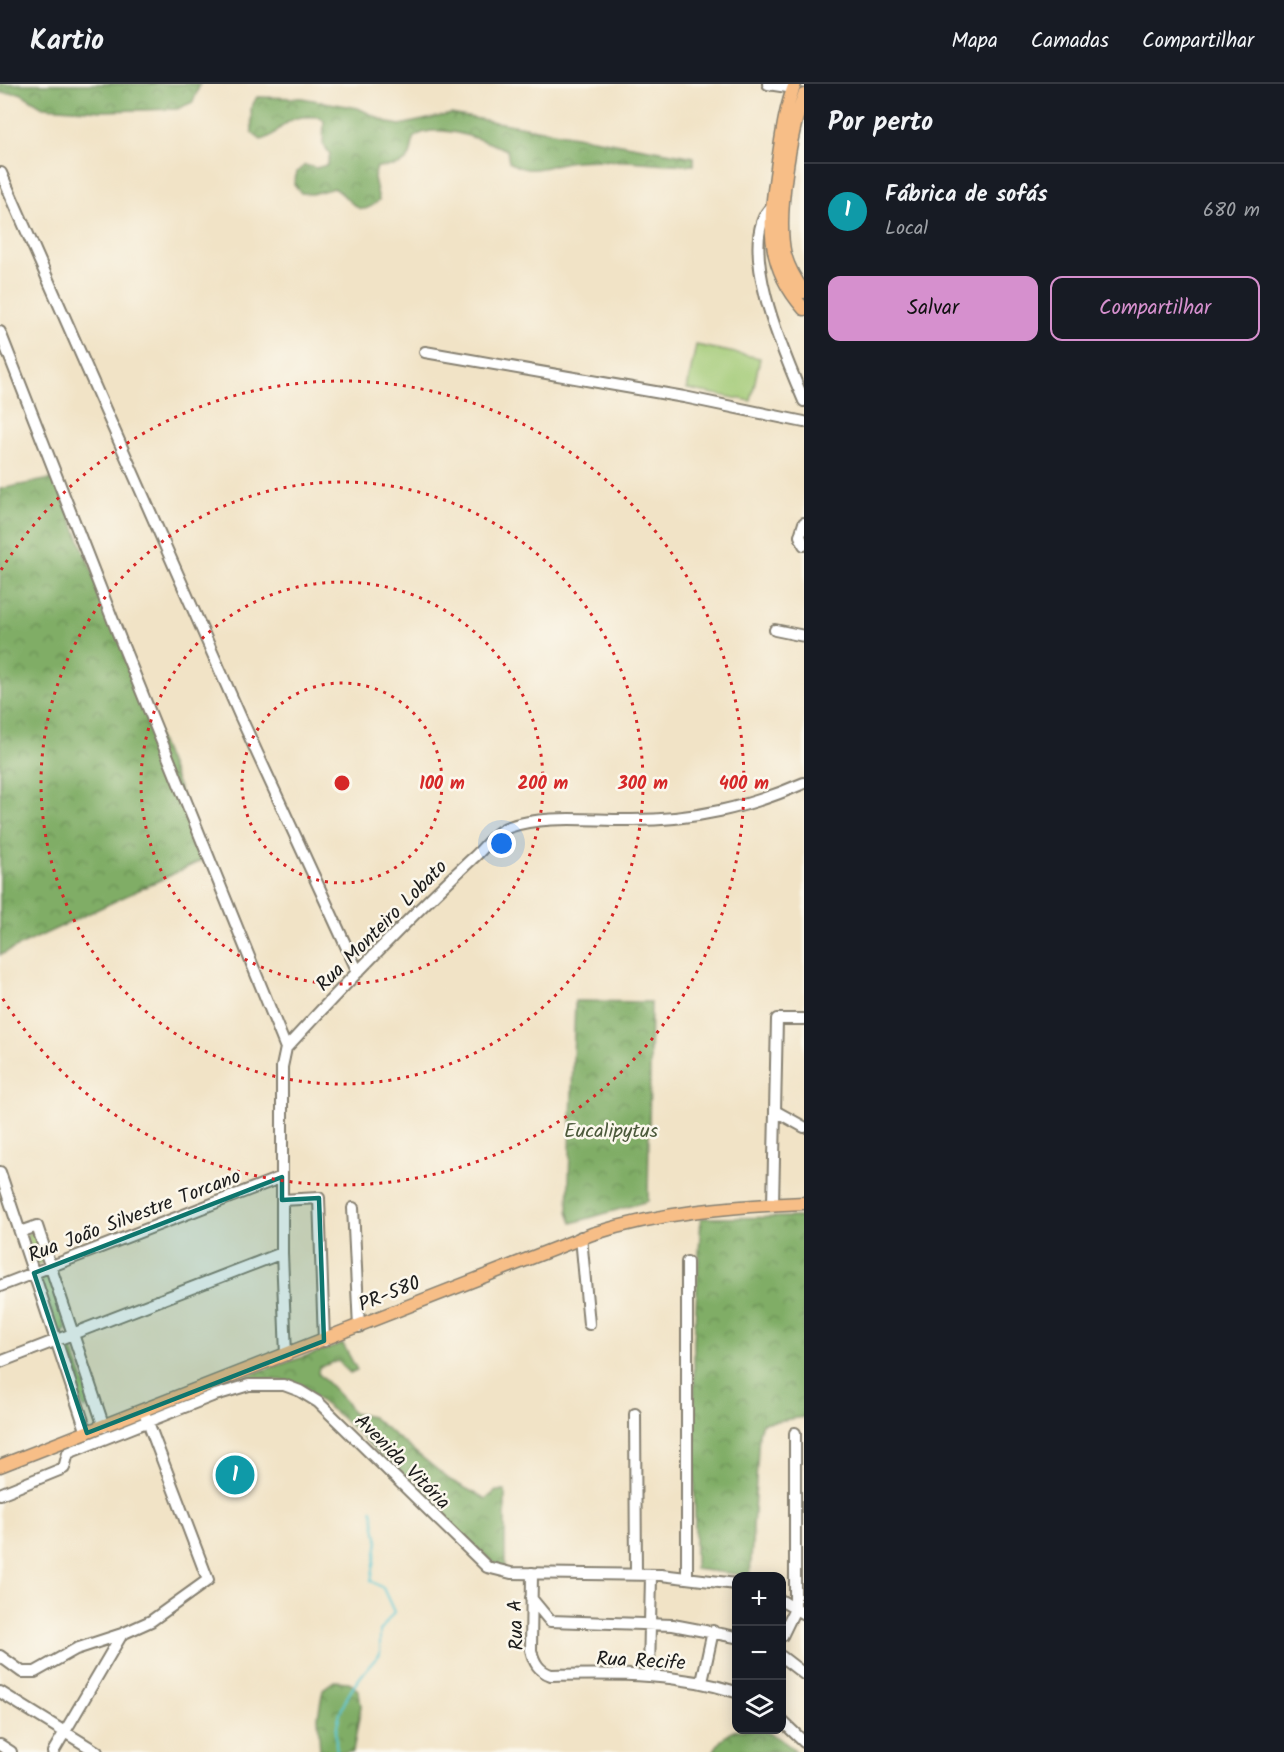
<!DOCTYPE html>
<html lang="pt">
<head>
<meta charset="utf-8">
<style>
	:root { --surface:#171b24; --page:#20242c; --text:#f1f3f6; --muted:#9ea1a6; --line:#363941; --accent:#d690ce }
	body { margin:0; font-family:Kalam,sans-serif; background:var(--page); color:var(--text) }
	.controls { position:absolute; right:18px; bottom:18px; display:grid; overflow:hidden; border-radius:12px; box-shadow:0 3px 15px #0003 }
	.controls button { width:54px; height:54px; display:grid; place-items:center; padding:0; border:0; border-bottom:2px solid var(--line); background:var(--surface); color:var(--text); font:30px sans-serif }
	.you { position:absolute; left:502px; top:760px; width:21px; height:21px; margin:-15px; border:4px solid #fff; border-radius:50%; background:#1a73e8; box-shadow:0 0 0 9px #1a73e833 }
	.badge { display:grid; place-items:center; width:39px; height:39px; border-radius:50%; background:var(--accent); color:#fff; font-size:20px; font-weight:700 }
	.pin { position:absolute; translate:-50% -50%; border:3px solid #fff; box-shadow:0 2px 6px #0006 }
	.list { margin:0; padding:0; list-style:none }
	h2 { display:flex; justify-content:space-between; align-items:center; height:78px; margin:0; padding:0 24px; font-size:26px }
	h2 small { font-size:20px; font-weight:400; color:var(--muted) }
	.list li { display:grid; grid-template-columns:39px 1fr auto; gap:18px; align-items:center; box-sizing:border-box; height:96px; padding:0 24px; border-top:2px solid var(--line) }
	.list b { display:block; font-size:22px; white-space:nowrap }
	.list p { margin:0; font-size:20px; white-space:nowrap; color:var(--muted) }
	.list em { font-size:20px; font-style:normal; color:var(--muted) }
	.actions { display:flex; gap:12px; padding:18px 24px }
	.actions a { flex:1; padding:14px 0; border:2px solid var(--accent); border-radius:12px; text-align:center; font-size:21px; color:var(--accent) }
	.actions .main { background:var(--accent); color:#111 }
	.icon { flex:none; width:33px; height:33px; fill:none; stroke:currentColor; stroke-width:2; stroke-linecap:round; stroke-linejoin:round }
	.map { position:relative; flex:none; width:804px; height:1668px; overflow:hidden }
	header { display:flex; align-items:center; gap:36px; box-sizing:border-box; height:84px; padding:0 30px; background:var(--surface); border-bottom:2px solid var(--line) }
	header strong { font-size:28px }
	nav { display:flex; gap:33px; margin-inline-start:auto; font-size:21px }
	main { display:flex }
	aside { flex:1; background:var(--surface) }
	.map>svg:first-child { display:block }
	.grass { fill:url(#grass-dots); stroke:#5e7248; stroke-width:1.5 }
	.forest { fill:url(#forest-crowns); stroke:#4e6441; stroke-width:1.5 }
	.pitch { fill:#a1c975; stroke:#5e7248; stroke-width:1.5 }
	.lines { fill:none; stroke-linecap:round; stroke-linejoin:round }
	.stream { stroke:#5bc7d3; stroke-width:2 }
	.minor-casing { stroke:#868071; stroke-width:14 }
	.major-casing { stroke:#868071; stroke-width:15 }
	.minor { stroke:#fff; stroke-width:10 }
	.major { stroke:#f7be87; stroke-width:12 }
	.marked { fill:#0f766e; fill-opacity:0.2; stroke:#0f766e; stroke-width:4.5; stroke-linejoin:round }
	.ring { fill:none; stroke:#d62828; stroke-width:3; stroke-dasharray:3 6 }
	.labels { text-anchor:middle; stroke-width:5; stroke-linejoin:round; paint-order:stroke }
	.street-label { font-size:20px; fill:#1c1c1c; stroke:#fbf7ec }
	.park-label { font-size:20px; fill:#4b593b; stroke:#fbf7ec }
	.centre { fill:#d62828; stroke:#fbf7ec; stroke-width:3 }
	.ring-label { font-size:18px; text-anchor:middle; font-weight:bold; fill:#d62828; stroke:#fbf7ec; stroke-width:5; stroke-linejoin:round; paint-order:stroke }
</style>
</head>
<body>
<header>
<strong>Kartio</strong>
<nav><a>Mapa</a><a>Camadas</a><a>Compartilhar</a></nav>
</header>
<main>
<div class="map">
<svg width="804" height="1668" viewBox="0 0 804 1668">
	<defs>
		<pattern id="grass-dots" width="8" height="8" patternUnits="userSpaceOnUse" patternTransform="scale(1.5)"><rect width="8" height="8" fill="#a1c975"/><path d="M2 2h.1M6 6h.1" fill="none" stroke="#8aac65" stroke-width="1.8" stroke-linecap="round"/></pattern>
		<pattern id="forest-crowns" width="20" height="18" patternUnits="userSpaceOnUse" patternTransform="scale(1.5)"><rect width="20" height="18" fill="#80ad66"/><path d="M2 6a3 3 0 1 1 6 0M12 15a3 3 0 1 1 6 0" fill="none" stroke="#688c53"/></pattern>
	</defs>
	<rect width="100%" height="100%" fill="#fbf7ec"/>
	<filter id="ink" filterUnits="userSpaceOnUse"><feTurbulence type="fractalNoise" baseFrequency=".0167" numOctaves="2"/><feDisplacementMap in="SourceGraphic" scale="12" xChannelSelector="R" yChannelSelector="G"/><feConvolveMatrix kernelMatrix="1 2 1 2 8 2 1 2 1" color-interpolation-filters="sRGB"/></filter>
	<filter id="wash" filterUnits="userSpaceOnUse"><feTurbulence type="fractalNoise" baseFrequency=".008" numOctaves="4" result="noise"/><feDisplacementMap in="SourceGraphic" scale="24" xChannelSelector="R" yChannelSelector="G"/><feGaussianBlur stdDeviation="1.35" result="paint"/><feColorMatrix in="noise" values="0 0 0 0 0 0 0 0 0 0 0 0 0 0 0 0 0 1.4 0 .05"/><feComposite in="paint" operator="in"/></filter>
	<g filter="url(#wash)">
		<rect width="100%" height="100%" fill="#f1e3c6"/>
		<!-- grass -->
		<path class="grass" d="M32 1148 35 1149 44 1178 36 1181 26 1150Z
			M48 1189 67 1245 59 1250 39 1191Z
			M68 1256 92 1319 84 1325 62 1260Z"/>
		<!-- forest -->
		<path class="forest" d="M0 0H200L193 18 177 25 102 27 43 23 20 9H0Z
			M257 13 302 14 358 24 389 39 400 41 451 30 694 73V81C654 80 614 74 575 77 549 79 533 94 509 78L507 66C483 56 435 36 413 54 412 83 400 82 377 83L374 94 379 116C357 138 352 114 334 104L312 110 301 109 294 100 297 88 305 81 316 84 327 81 330 70 323 60 324 37 320 33C310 33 299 31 290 37 278 43 275 53 261 56L252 49 251 24Z
			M55 394 207 774 0 871V405Z
			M575 917 651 918 648 1117 572 1139 568 1127Z
			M804 1133V1333L762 1339 759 1349 750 1492 695 1485 694 1258 701 1134Z
			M343 1260 357 1286 350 1289 338 1277 319 1283 318 1289 345 1317 352 1329 372 1333 450 1396 486 1415 496 1407H505V1485L497 1481 473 1461 341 1333 311 1310 291 1297 239 1294Z
			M334 1597 349 1598 359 1607 361 1622 353 1668H320L318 1633 323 1605Z
			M738 1646C767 1645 775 1649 796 1668H713C719 1658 726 1648 738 1646Z"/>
		<!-- pitch -->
		<path class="pitch" d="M696 261 760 274 751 317 687 305Z"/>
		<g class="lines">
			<!-- stream -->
			<path class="stream" d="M337 1668C330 1629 355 1597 380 1570V1547L394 1528 383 1504 371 1497 378 1458 372 1426"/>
		</g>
	</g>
	<g filter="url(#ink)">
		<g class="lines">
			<defs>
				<path id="minor" d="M768 0 794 4
					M1 89 241 634 358 888
					M772 122C734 159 786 275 804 317
					M0 248 121 557 286 964
					M425 268 684 313 804 338
					M804 439 800 452 804 461
					M775 546 804 552
					M777 1028 804 1043
					M0 1088 87 1349
					M282 1116 319 1114 324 1257
					M773 1120 777 935H804
					M353 1124 359 1243
					M20 1148 37 1142 104 1343
					M581 1153 589 1240
					M687 1178V1492
					M0 1202 282 1093
					M286 1271 282 1169V983L286 964C346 899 407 835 472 775 484 765 494 748 509 743 544 730 595 737 632 736 694 736 747 724 804 699
					M0 1278 282 1169
					M635 1330 636 1490
					M0 1410 64 1384 68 1369 212 1312 249 1301H284L300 1307 318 1318 487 1483 511 1489 661 1491 736 1500
					M532 1489 531 1566C534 1579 539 1587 551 1591 615 1590 675 1588 736 1608
					M531 1514 550 1537 673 1541 736 1553
					M782 1517 804 1530
					M782 1552 795 1525V1349
					M0 1572 22 1588H35L76 1565 122 1550
					M782 1573 804 1590
					M649 1590 651 1491
					M702 1598 713 1547
					M0 1608 97 1668
					M782 1637 804 1658
					M0 1661 11 1668
					M53 1668 122 1550 151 1537 208 1496 146 1333"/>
				<path id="major" d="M795 0C785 24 782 51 778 77 770 134 762 178 804 225
					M804 11C790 48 776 133 785 171 789 185 796 197 804 208
					M0 1382 592 1150C662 1128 731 1122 804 1119"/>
			</defs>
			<!-- minor casing -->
			<use href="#minor" class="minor-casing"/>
			<!-- major casing -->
			<use href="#major" class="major-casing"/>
			<!-- minor -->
			<use href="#minor" class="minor"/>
			<!-- major -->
			<use href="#major" class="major"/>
		</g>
	</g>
	<!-- marked area -->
	<path class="marked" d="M282 1093V1116L319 1114 324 1257 87 1349 34 1189Z"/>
	<!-- distance rings -->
	<g class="ring">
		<circle cx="342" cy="699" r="100"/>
		<circle cx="342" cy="699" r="201"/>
		<circle cx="342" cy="699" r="301"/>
		<path d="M1 486A402 402 0 1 1 1 912"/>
	</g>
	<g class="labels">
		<!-- street labels -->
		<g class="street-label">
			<text transform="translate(381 841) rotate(-45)" y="7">Rua Monteiro Lobato</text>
			<text transform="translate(134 1131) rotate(-21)" y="7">Rua João Silvestre Torcano</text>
			<text transform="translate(389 1209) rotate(-22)" y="7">PR-580</text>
			<text transform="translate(403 1377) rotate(45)" y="7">Avenida Vitória</text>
			<text transform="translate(515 1541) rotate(-92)" y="7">Rua A</text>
			<text transform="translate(641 1576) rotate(3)" y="7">Rua Recife</text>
		</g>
		<!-- park labels -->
		<g class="park-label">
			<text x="611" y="1053">Eucalipytus</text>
		</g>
	</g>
	<circle cx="342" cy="699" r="9" class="centre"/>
	<g class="ring-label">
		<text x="442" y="705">100 m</text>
		<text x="543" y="705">200 m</text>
		<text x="643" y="705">300 m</text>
		<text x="744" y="705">400 m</text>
	</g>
</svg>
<div class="controls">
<button>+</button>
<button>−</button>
<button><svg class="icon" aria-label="layers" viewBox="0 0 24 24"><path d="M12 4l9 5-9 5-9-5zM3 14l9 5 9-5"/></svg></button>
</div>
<div class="you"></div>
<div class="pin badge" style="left:235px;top:1391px;background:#0f9aa8">1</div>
</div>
<aside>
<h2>Por perto<small></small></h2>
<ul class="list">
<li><span class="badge" style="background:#0f9aa8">1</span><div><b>Fábrica de sofás</b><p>Local</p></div><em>680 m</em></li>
</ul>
<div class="actions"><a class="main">Salvar</a><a>Compartilhar</a></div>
</aside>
</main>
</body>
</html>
